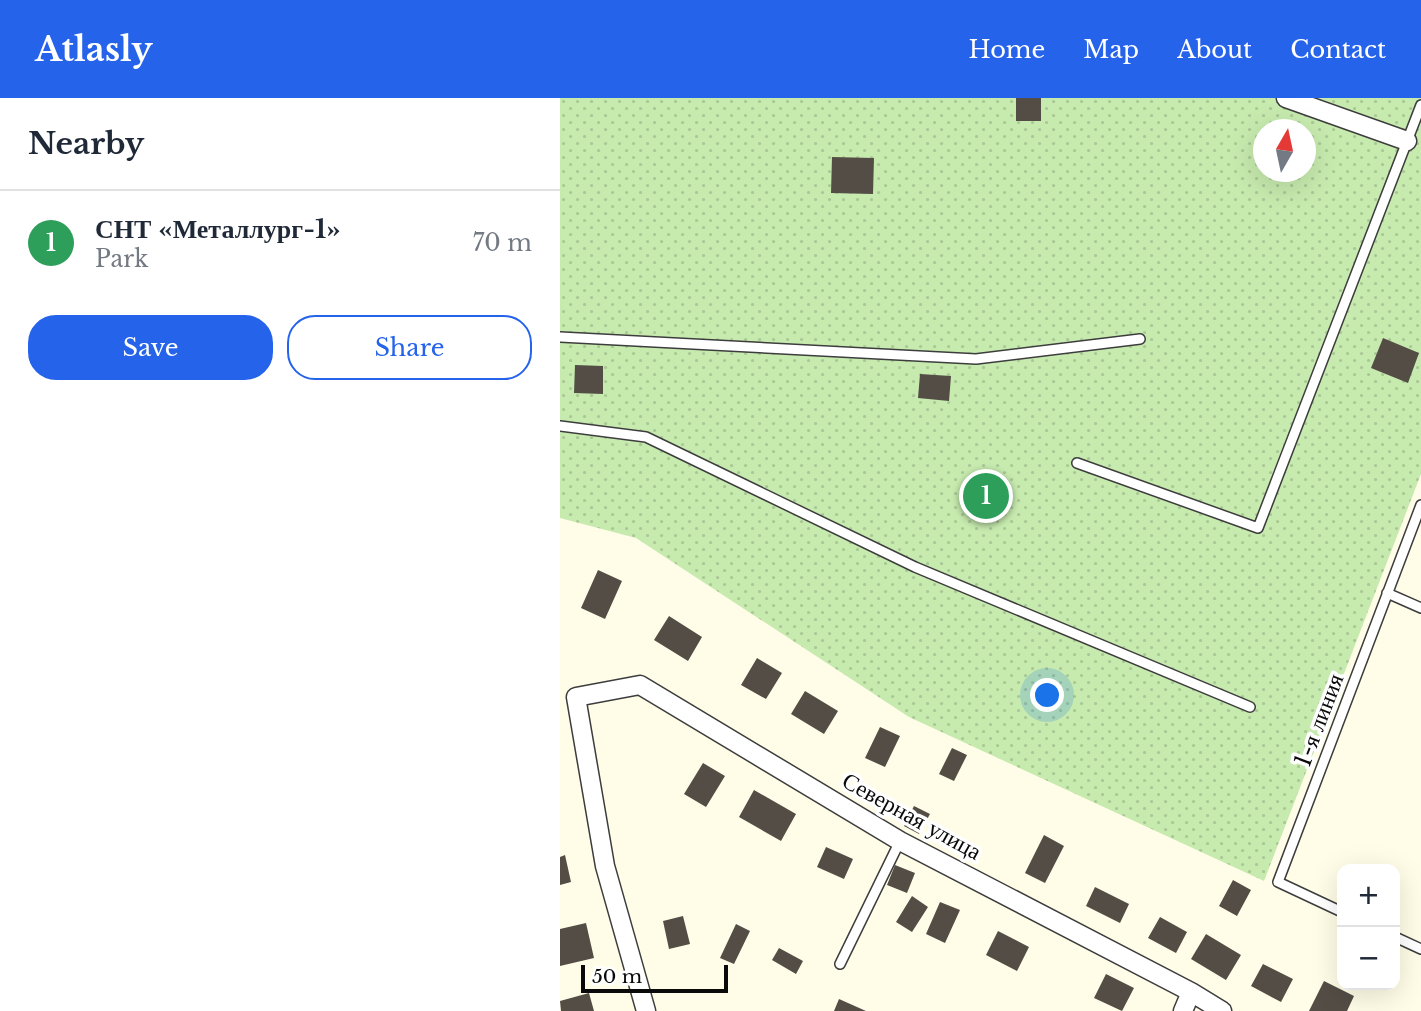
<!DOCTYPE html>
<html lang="en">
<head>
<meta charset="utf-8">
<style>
	:root { --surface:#fff; --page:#f6f6f7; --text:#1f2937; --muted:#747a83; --line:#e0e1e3; --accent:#2563eb }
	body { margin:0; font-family:"Libre Baskerville",serif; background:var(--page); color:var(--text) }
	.controls { position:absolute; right:21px; bottom:21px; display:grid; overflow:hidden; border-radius:14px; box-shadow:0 7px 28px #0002 }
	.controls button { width:63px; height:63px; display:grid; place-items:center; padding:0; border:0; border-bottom:2px solid var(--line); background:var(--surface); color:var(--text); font:35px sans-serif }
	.compass { position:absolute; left:693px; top:21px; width:63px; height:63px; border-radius:50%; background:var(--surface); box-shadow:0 7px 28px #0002; rotate:9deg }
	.scale { position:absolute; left:21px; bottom:18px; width:147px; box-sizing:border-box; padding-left:7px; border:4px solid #0a0a0a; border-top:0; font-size:19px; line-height:24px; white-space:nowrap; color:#0a0a0a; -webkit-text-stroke:5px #fff; paint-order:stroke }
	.you { position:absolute; left:488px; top:598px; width:24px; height:24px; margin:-18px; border:5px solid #fff; border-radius:50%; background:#1a73e8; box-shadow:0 0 0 10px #1a73e833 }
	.badge { display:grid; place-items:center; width:46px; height:46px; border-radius:50%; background:var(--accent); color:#fff; font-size:23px; font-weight:700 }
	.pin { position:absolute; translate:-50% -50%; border:4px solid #fff; box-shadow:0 2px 7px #0006 }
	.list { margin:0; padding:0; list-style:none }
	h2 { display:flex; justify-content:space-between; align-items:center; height:91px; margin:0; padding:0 28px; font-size:30px }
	h2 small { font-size:23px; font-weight:400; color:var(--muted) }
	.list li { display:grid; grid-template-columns:46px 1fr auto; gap:21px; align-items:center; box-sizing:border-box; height:105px; padding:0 28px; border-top:2px solid var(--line) }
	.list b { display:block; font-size:26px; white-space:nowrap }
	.list p { margin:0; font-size:23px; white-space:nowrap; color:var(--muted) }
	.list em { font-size:23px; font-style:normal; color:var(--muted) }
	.actions { display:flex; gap:14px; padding:21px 28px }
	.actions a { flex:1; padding:16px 0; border:2px solid var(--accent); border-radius:28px; text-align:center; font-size:24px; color:var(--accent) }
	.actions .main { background:var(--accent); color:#fff }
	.map { position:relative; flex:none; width:861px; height:913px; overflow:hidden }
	header { display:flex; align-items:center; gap:42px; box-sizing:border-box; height:98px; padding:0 35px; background:var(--accent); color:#fff }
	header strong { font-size:33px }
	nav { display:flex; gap:38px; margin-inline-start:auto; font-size:24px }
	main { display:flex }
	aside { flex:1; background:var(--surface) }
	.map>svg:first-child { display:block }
	.park { fill:url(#park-dots); fill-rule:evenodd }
	.building { fill:#534d46 }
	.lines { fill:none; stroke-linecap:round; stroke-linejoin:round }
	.lane-casing { stroke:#3d3d3d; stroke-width:12 }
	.street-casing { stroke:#3d3d3d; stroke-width:21 }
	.lane { stroke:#fff; stroke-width:9 }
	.street { stroke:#fff; stroke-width:18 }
	.labels { text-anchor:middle; stroke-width:7; stroke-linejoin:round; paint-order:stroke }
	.street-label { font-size:23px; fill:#0a0a0a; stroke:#fff }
</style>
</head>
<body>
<header>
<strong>Atlasly</strong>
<nav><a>Home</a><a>Map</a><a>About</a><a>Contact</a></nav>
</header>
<main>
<aside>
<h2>Nearby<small></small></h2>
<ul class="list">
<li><span class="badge" style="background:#2e9e5b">1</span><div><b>СНТ «Металлург-1»</b><p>Park</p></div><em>70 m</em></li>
</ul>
<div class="actions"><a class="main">Save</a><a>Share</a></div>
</aside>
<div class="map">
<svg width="861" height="913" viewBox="0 0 861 913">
	<defs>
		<pattern id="park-dots" width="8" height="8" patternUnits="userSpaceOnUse" patternTransform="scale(1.75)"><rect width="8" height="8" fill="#c7ebaf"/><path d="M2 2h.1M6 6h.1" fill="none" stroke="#aac895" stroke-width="1.8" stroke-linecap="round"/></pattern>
	</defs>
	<rect width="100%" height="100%" fill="#fffde7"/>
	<!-- park -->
	<path class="park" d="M0 0H861V376L704 783 349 619 76 440 0 420ZM704 32H746V74H704Z"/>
	<!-- building -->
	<path class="building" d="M456 0H481V23H456Z
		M272 59 314 60 313 96 271 95Z
		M823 240 859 255 848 285 811 270Z
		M15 267 43 268V296L14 295Z
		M360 276 391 278 389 303 358 300Z
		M38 472 62 483 45 521 21 510Z
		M109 518 142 539 128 563 94 542Z
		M197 560 222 575 206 601 181 587Z
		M245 593 278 613 264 636 231 616Z
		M320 629 340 638 325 669 305 660Z
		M392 650 407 657 394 683 379 676Z
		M143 665 165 678 146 709 124 696Z
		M194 692 236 716 221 743 179 719Z
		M354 708 370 716 359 736 344 728Z
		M484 737 504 748 485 785 465 775Z
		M266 749 293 761 284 781 257 769Z
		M5 757 11 784 0 787V759Z
		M335 767 355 775 347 795 327 787Z
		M673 782 691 792 677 818 659 808Z
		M535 789 569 806 560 825 526 808Z
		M352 798 368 809 352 834 336 824Z
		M380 804 400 812 385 845 366 836Z
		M123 818 130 846 109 851 103 823Z
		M600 819 627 834 616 855 588 840Z
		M26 825 34 860 0 868V831Z
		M176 826 190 833 174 866 160 860Z
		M438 833 469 849 457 873 426 857Z
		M646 836 681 857 666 882 631 861Z
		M219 850 243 863 236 876 212 862Z
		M703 866 733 881 721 904 691 888Z
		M546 876 574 890 562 913 534 900Z
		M764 883 794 898 787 913H749Z
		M29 895 34 913H1L0 903Z
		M279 901 306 913H274Z"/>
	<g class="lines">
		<defs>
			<path id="lane" d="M0 239 416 261 580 241
				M0 328 86 339 355 469 690 609
				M517 365 698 430 861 7
				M827 495 861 510
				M782 814 718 784 861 407
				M835 839 861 851
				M280 866 340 743"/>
			<path id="street" d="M726 0 847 43
				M86 913 45 768 16 599 80 587 340 743 631 894 662 913
				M623 913 631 894"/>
		</defs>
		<!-- lane casing -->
		<use href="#lane" class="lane-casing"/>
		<!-- street casing -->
		<use href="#street" class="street-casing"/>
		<!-- lane -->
		<use href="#lane" class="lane"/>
		<!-- street -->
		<use href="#street" class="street"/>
	</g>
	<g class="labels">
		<!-- street labels -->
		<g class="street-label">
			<text transform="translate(759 622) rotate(-69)" y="8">1-я линия</text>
			<text transform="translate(352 718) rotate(29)" y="8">Северная улица</text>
		</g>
	</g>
</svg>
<div class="controls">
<button>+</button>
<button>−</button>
</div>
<svg class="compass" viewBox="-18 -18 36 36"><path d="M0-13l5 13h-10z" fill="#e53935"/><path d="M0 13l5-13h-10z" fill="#747a83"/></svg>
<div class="scale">50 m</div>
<div class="you"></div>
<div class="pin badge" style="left:426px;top:398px;background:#2e9e5b">1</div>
</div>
</main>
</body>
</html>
